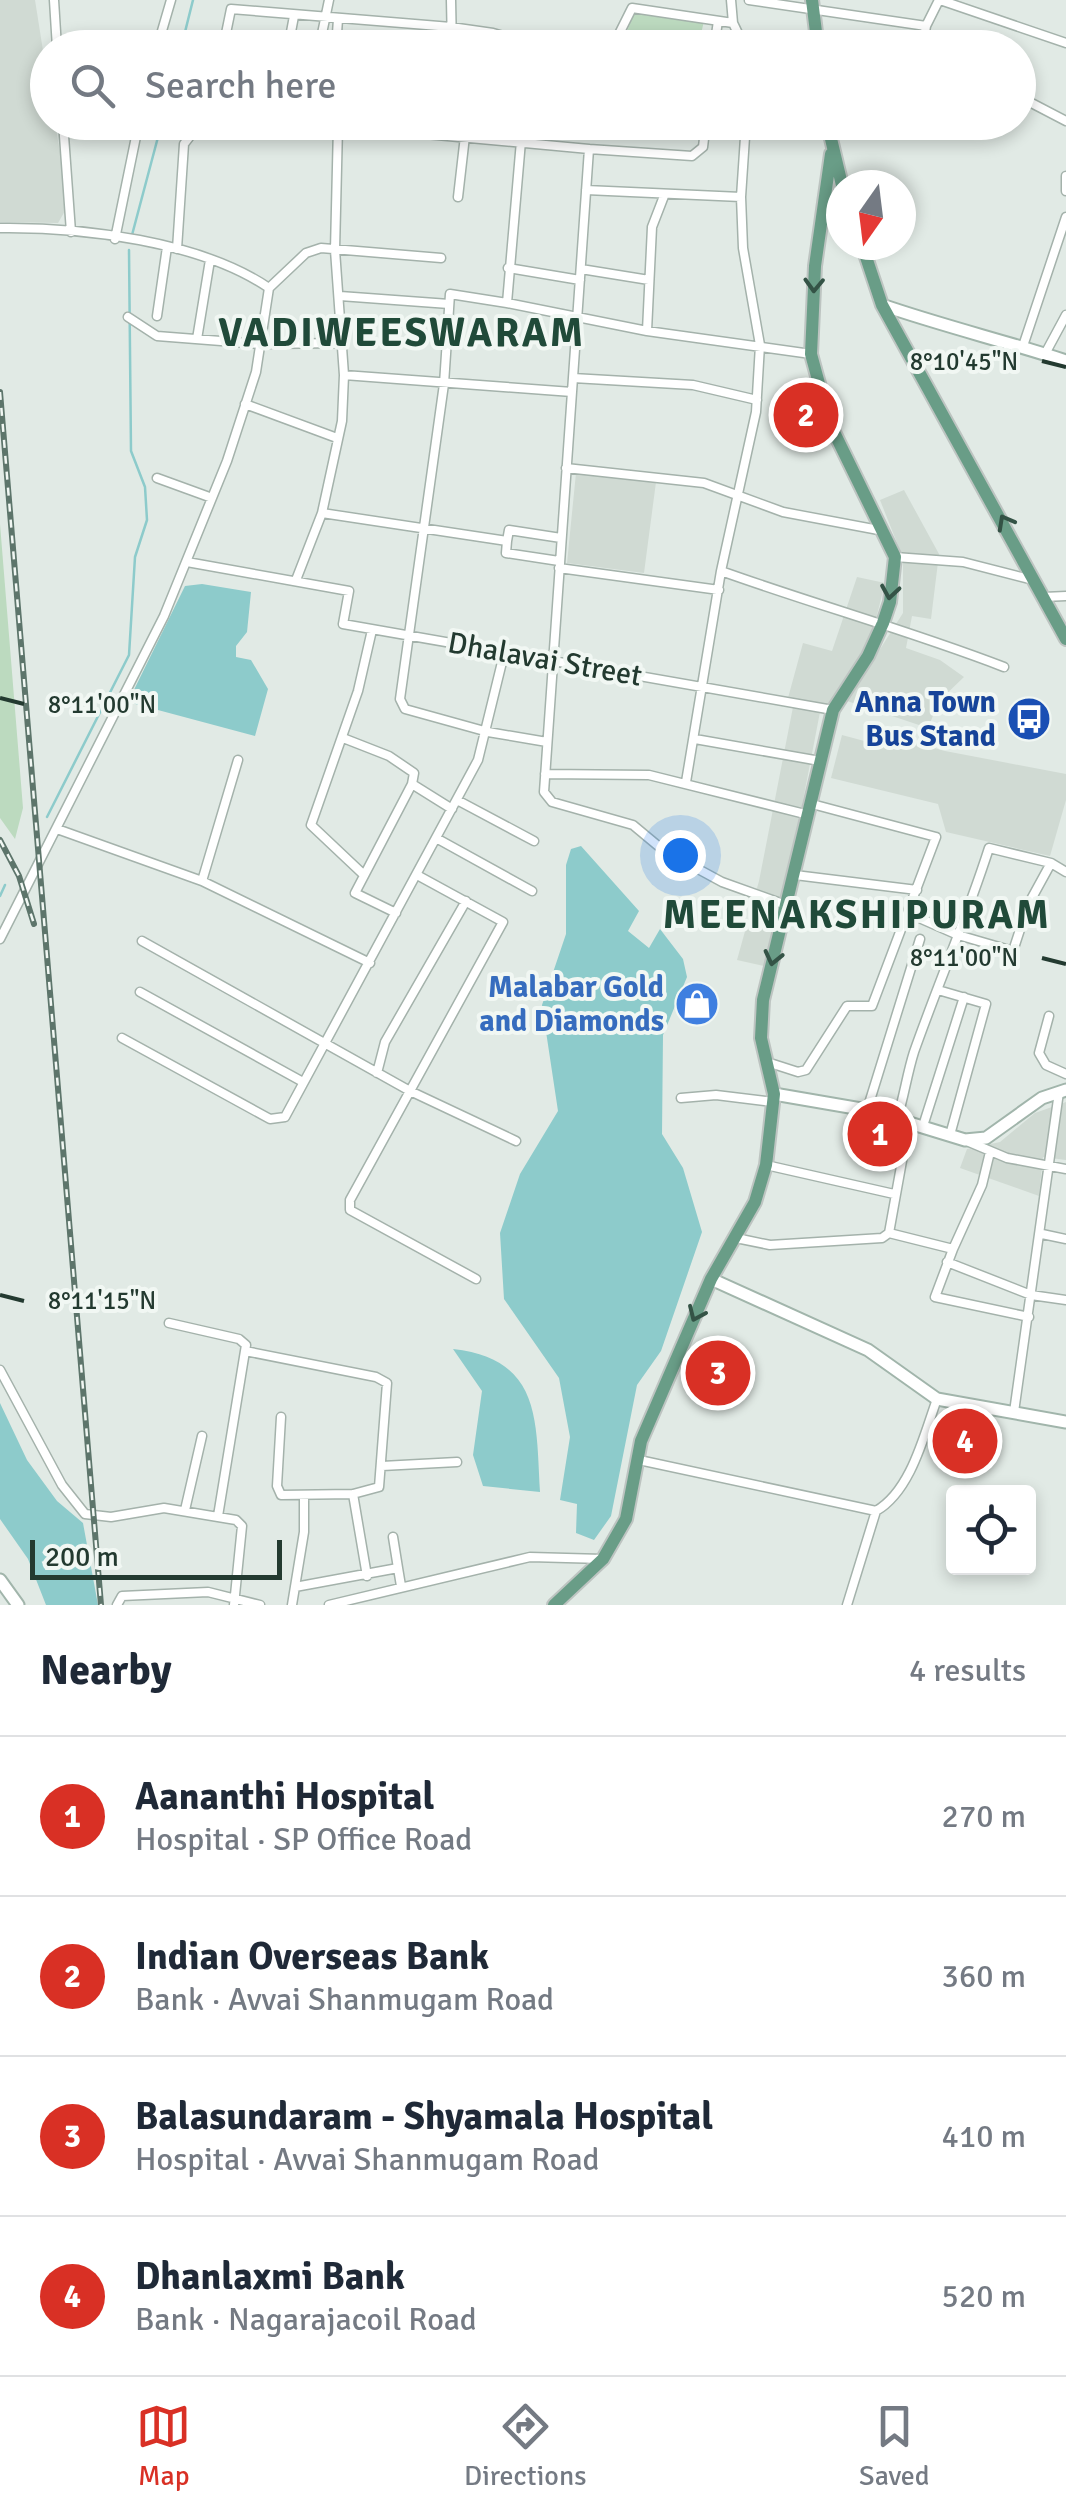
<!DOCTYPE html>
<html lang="en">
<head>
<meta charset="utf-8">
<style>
	:root { --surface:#fff; --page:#f2f2f3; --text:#1f2937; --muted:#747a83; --line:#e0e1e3; --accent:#d93025 }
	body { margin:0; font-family:Signika,sans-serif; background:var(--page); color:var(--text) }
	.controls { position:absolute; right:30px; bottom:30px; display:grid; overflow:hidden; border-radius:10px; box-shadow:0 5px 15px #0003 }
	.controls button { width:90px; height:90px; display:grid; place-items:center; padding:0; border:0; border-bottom:2px solid var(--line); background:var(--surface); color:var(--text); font:50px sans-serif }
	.compass { position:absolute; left:826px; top:170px; width:90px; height:90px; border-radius:50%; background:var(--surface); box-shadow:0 5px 15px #0003; rotate:194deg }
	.scale { position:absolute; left:30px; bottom:25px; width:252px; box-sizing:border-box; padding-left:10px; border:5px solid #233a30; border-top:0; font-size:28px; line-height:35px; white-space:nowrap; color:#233a30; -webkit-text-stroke:8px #f1f7f3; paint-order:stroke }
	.you { position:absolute; left:680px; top:855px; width:35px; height:35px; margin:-25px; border:8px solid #fff; border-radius:50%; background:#1a73e8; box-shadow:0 0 0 15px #1a73e833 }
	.badge { display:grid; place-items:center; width:65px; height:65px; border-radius:50%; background:var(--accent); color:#fff; font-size:32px; font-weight:700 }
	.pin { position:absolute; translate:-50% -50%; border:5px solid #fff; box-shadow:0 2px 10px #0006 }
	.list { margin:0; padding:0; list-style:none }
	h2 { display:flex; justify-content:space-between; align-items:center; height:130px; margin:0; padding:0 40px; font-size:42px }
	h2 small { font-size:32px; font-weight:400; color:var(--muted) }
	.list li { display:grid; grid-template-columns:65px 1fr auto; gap:30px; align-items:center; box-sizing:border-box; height:160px; padding:0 40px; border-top:2px solid var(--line) }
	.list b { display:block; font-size:38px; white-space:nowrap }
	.list p { margin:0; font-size:32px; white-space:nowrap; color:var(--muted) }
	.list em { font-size:32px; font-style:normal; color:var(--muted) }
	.icon { flex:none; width:55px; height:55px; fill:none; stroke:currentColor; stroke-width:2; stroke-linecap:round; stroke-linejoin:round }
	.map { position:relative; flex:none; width:1066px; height:1605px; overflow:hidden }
	.search { position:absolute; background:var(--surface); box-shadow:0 5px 15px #0003; left:30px; right:30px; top:30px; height:110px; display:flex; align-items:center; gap:25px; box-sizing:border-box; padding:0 35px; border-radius:55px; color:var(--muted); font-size:38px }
	.sheet { height:770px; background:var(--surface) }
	nav { display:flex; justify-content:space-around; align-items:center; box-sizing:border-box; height:140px; border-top:2px solid var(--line); background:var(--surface); font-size:28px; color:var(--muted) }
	nav a { display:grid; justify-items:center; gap:5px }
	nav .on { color:var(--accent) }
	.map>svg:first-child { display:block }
	.built { fill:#d0dad3 }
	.green { fill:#bcdabf }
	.water { fill:#8dcbcb }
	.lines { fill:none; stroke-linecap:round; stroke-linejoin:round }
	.stream { stroke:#8dcbcb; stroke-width:2.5 }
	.street-casing { stroke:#a4b2ab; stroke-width:11 }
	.secondary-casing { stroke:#a1b5ab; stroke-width:15 }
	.primary-casing { stroke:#bdc4c1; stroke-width:16 }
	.street { stroke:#fff; stroke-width:8 }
	.secondary { stroke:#fff; stroke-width:11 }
	.primary { stroke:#699d87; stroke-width:12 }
	.rail-casing { stroke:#5d756b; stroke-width:6 }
	.rail { stroke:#f1f7f3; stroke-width:2.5; stroke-dasharray:8; stroke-linecap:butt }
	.oneway { stroke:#345346 }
	.ticks { fill:none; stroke:#233a30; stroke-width:4 }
	.labels { text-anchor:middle; stroke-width:8; stroke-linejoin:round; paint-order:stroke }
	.street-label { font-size:30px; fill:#233a30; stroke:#f1f7f3 }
	.transit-label { font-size:30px; font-weight:bold; fill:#164399; stroke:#f1f7f3; text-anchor:end }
	.shop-label { font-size:30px; font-weight:bold; fill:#366cbe; stroke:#f1f7f3; text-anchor:end }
	.district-label { font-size:40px; font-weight:bold; letter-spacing:2.5px; fill:#204a39; stroke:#f1f7f3 }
	.ticks-label { font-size:25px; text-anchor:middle; fill:#233a30; stroke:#f1f7f3; stroke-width:8; stroke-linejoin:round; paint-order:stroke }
</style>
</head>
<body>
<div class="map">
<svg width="1066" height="1605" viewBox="0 0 1066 1605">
	<rect width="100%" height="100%" fill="#e1eae5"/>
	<!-- built -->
	<path class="built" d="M0 0H35L47 76 48 122 55 123 69 204 58 223 0 222Z
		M576 473 656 482 644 573 567 563Z
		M904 490 939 554 931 619 912 616 906 648 940 660 964 677 939 701 928 728 847 701 903 613V558L880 500Z
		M857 577 885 583 874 627 855 666 828 706 788 698 803 643 832 651Z
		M793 707 820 712 784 899 764 966 737 960 759 881Z
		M872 731 945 751 1066 774V800L1050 856 946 832 938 804 831 778 842 735 868 742Z
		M1066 1102V1160L1043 1157 1039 1196 960 1168 967 1149 1000 1142 1035 1113Z"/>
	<!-- green -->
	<path class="green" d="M634 14 704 21 698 47 620 48Z
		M0 524 23 808 15 839 0 818Z"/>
	<!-- water -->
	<path class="water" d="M202 584 251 592 247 632 236 646V657L251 660 268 689 255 736 128 702 185 586Z
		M581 846 639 911 628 931 649 948 660 929 683 959 687 977 663 1035 662 1134 683 1168 702 1232 661 1351 637 1385 611 1516 594 1540 576 1533 577 1504 560 1500 570 1437 559 1378 504 1299 500 1233 520 1174 558 1111 542 1005 566 934V865L571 849Z
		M453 1349C541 1359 536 1419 540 1492L483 1486 473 1455 482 1391Z
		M0 1403 27 1460 57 1501 83 1523 98 1605H46L28 1559 0 1519Z"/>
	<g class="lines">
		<!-- stream -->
		<path class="stream" d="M181 48 193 0
			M132 235 162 122
			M47 817 129 655 135 557 147 520 145 487 131 451 129 250
			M0 896 5 885"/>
		<defs>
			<path id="street" d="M54 0 57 48
				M451 0 452 48
				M731 0 733 23 745 48
				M749 0 926 26 923 44 930 48
				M940 0 1066 43
				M926 26 939 0
				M157 48 171 0
				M223 48 231 9 451 27 493 33 544 48
				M288 48 294 16
				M319 48 329 0
				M336 48 338 19
				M612 48 632 8 733 23
				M714 48 718 21
				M1018 96 1066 121
				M63 122 71 232
				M521 141 507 303 450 294 444 384 400 699 405 709 488 732 547 742
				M589 149 692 156 703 147 706 122
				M1066 176V191
				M586 190 741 197
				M458 197 465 136
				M0 228C82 227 200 241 269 288L306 253 321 248 441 258
				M115 239 139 122
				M177 249 184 144 201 122
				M508 268 580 280
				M581 269 649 280
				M340 296 449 304
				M507 303 647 331 811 354
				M157 316 167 247
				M128 317 157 336 260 344 341 343
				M647 331 652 227 664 196
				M197 339 210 260
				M1023 346 1066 217
				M1045 354 1066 315
				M344 375 572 392
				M573 378 693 385 757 400
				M245 404 337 438
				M566 468 704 483 783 512 884 531
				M157 478 212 498
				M322 513 507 541 506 553 559 561
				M507 541 509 530 561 538
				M895 557 963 562 1033 580
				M187 562 349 591 343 624 833 710
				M559 568 719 590
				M721 571C816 605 911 631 1004 667
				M296 580 322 513 342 421 344 375 335 250 338 126 589 149 544 792 552 802 633 825 663 850 722 882 786 905
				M1044 597 1066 596
				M343 738 389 756 414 773 412 784 355 893 396 913
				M695 739 820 761
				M545 774 649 775 809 815
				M686 782 721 571 756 412 760 345 743 248 741 197 746 122
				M412 784 452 809
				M457 800 534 841
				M57 829 202 881 370 963
				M436 838 532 891
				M1051 863 1066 872
				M364 875 311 825 358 691 372 630
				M417 875 503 922 350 1200V1210L476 1279
				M795 875 917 890
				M202 881 238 760
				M0 939 164 616 227 461 256 372 269 288
				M142 941 410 1091 516 1141
				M938 990 986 1004 950 1135
				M140 992 303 1082
				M1049 1016 1039 1053 1046 1065 1066 1074
				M122 1038 270 1119 285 1117 478 760 504 654
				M770 1063 798 1072 806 1070 847 1006H872L936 837 812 804
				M377 1073 385 1042 466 901
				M681 1098 716 1095 773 1102
				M867 1110 920 939
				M897 1119C904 1097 907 1074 914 1052 938 984 967 917 989 848L1051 863 1028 905 1013 951 958 935 908 913
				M923 1126 964 997
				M969 1142 1007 1158 1066 1169
				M766 1165 894 1194
				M889 1233 953 1249 935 1297 1029 1317
				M1042 1234 1066 1239
				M736 1238 770 1245 882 1238 889 1233 909 1122
				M953 1249 982 1185 990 1152
				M947 1262 1031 1295 1066 1300
				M169 1323 239 1339 246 1345 218 1516
				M245 1351 376 1377 387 1383 379 1487 353 1494 281 1495 277 1486 281 1417
				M0 1370 62 1485 85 1514 111 1517 164 1508 236 1520 242 1526 234 1605
				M1014 1412 1059 1092
				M639 1460 876 1511C911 1491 924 1435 937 1399
				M382 1466 457 1462
				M353 1494 367 1576
				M185 1510 202 1436
				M393 1537 398 1568
				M295 1587 398 1568 401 1586
				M117 1605 122 1596 208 1592 260 1605
				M292 1605 304 1532V1496
				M329 1605 530 1557 603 1559
				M847 1605 876 1511"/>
			<path id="secondary" d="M882 305C943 326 1005 341 1066 361
				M774 1094 867 1110 965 1140 986 1138 1042 1098 1066 1090
				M711 1279 868 1350 937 1399 1066 1422
				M0 1580 18 1605"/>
			<path id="primary" d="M812 0 818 48
				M827 122 842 185
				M862 245 882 305 1066 639
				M554 1605 603 1559 626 1519 641 1441 711 1279 755 1202 766 1165 774 1094 761 1038 763 1000 833 710 868 656 883 623 890 602 895 557 830 424 811 354 815 266 831 154"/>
		</defs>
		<!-- street casing -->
		<use href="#street" class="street-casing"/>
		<!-- secondary casing -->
		<use href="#secondary" class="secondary-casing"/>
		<!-- primary casing -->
		<use href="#primary" class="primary-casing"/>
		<!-- street -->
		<use href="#street" class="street"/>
		<!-- secondary -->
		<use href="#secondary" class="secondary"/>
		<!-- primary -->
		<use href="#primary" class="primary"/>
		<defs>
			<path id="rail" d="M0 392 101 1605
				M0 840 19 876 34 924"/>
		</defs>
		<!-- rail casing -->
		<use href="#rail" class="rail-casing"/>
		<!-- rail -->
		<use href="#rail" class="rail"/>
	</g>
	<!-- one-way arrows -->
	<defs><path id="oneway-chevron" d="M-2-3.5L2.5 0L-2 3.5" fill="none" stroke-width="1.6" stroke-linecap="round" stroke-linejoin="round" transform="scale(2.5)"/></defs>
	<g class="oneway">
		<use href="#oneway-chevron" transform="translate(814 285) rotate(92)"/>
		<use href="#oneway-chevron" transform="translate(1005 522) rotate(-119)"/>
		<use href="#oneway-chevron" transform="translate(890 592) rotate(99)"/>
		<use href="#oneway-chevron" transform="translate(773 958) rotate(103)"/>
		<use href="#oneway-chevron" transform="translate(696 1314) rotate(114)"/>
	</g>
	<!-- ticks -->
	<path class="ticks" d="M1042 361 1066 367M0 698 24 704M1042 958 1066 964M0 1295 24 1301"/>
	<!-- icons -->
	<defs>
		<symbol id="bus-disc" viewBox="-11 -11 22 22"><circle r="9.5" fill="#1a4fb4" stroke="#f1f7f3"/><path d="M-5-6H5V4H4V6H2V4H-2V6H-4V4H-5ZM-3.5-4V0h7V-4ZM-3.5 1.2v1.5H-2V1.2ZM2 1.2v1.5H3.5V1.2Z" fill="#fff"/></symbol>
		<symbol id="shop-disc" viewBox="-11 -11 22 22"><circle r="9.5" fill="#3f7fe0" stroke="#f1f7f3"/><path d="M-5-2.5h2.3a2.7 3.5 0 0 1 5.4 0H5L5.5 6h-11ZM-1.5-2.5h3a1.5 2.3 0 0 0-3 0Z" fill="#fff"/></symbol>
	</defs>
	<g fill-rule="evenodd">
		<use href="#bus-disc" x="1004" y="694" width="50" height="50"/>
		<use href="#shop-disc" x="672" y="979" width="50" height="50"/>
	</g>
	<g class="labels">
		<!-- street labels -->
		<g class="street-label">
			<text transform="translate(545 659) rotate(10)" y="10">Dhalavai Street</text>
		</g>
		<!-- transit labels -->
		<g class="transit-label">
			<text x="996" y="712">Anna Town<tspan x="996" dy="34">Bus Stand</tspan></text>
		</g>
		<!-- shop labels -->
		<g class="shop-label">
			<text x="664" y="997">Malabar Gold<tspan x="664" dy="34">and Diamonds</tspan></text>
		</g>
		<!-- district labels -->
		<g class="district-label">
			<text x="402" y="346">VADIWEESWARAM</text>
			<text x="857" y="928">MEENAKSHIPURAM</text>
		</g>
	</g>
	<g class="ticks-label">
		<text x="964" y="370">8°10'45"N</text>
		<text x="102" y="713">8°11'00"N</text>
		<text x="964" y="966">8°11'00"N</text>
		<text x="102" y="1309">8°11'15"N</text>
	</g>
</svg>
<div class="controls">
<button><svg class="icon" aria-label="locate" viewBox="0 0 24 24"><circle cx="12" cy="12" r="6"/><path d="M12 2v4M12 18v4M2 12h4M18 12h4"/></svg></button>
</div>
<svg class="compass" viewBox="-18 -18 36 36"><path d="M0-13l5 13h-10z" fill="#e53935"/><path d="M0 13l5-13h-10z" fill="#747a83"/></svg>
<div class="scale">200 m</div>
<div class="you"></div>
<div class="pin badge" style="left:880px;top:1134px">1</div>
<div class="pin badge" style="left:806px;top:415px">2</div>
<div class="pin badge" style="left:718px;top:1373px">3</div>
<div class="pin badge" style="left:965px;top:1441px">4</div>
<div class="search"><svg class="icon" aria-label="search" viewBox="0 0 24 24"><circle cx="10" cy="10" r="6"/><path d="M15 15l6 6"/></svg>Search here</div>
</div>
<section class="sheet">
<h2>Nearby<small>4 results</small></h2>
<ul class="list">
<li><span class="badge">1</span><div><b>Aananthi Hospital</b><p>Hospital · SP Office Road</p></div><em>270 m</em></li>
<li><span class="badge">2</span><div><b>Indian Overseas Bank</b><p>Bank · Avvai Shanmugam Road</p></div><em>360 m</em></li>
<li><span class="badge">3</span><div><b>Balasundaram - Shyamala Hospital</b><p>Hospital · Avvai Shanmugam Road</p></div><em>410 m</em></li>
<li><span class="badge">4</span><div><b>Dhanlaxmi Bank</b><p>Bank · Nagarajacoil Road</p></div><em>520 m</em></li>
</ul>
</section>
<nav>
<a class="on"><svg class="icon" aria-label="map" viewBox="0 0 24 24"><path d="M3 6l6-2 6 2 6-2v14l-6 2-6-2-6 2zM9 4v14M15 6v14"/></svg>Map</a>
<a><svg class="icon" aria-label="directions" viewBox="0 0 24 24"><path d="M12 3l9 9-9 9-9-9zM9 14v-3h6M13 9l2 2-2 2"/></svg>Directions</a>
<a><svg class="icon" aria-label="saved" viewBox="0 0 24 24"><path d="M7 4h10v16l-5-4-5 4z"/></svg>Saved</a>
</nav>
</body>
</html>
